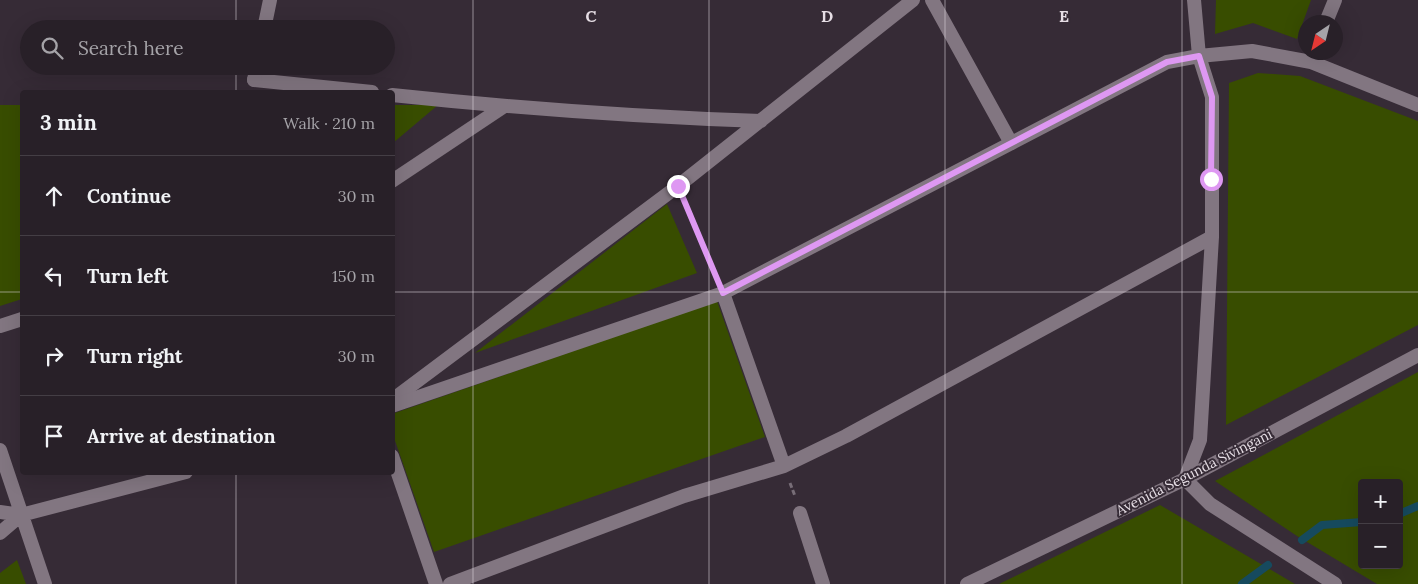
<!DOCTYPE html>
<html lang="en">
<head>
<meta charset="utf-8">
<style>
	:root { --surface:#282028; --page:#302830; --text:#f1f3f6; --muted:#a5a3a8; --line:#443e45 }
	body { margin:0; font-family:Lora,serif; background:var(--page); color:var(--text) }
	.controls { position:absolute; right:15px; bottom:15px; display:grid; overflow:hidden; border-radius:5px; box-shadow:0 5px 20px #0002 }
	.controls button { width:45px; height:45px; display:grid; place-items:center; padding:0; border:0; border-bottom:1px solid var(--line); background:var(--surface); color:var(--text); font:25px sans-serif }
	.compass { position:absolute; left:1298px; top:15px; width:45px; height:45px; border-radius:50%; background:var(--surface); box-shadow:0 5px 20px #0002; rotate:215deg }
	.stop { position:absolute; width:15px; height:15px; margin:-11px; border:4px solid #de98f2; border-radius:50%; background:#fff }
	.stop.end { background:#de98f2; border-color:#fff; box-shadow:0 1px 5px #0008 }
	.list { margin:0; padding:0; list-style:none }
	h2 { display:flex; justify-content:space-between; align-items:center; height:65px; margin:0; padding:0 20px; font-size:21px }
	h2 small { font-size:16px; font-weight:400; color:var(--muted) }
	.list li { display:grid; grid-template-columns:32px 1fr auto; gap:15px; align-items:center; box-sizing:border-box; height:80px; padding:0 20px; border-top:1px solid var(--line) }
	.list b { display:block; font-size:19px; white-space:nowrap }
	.list em { font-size:16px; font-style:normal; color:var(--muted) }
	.icon { flex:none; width:28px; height:28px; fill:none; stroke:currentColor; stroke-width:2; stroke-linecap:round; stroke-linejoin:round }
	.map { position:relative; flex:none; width:1418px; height:584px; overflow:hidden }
	.search { position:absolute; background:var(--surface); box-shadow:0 5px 20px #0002; left:20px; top:20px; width:375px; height:55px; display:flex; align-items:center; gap:12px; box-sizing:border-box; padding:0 18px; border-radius:28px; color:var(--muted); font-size:19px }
	.panel { position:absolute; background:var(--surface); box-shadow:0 5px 20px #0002; left:20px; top:90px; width:375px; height:385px; border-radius:5px }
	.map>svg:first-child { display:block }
	.grass { fill:#384d00; fill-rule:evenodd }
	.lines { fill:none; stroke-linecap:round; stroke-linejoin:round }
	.stream { stroke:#164a5e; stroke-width:8 }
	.path { stroke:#776d77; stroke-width:3; stroke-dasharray:5 2.5; stroke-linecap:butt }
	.service { stroke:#827681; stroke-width:14 }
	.minor { stroke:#827681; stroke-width:14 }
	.route { stroke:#de98f2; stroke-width:6 }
	.grid { fill:none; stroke:#e6dee5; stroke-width:1; stroke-opacity:0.55 }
	.labels { text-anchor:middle; stroke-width:4; stroke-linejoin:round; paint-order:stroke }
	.street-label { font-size:14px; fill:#e6dee5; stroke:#362b36 }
	.grid-label { font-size:16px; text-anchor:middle; font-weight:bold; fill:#e6dee5; stroke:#362b36; stroke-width:4; stroke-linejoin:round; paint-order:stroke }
</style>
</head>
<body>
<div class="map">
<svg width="1418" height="584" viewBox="0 0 1418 584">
	<rect width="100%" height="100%" fill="#362b36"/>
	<!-- grass -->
	<path class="grass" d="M1216 0H1311L1297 39 1253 23 1215 34Z
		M1258 73 1300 76 1418 121V325L1226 425 1229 83Z
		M0 105H22V299L0 306Z
		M393 105H438L393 143Z
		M667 204 697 273 475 353Z
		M717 301 765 437 434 552 393 435 392 414Z
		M1418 372V584H1377L1297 536 1215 481ZM1362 483H1399V565H1362Z
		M1160 505 1295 584H999Z
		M17 560 26 584H0V573Z"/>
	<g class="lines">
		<!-- stream -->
		<path class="stream" d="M1399 514 1418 506
			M1302 540 1322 525 1362 522
			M1242 584 1268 565"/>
		<!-- path -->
		<path class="path" d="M685 203 716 276
			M790 483 795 496"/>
		<!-- service -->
		<path class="service" d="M932 0 1011 143
			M254 80 372 92
			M392 95C515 108 637 117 761 121
			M392 181 503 107
			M0 326 22 319
			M392 400 678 186 913 0
			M800 513 823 584"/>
		<!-- minor -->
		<path class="minor" d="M1194 0 1199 56 1212 97V237L1200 440 1185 479 1210 504 1335 584
			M1326 22 1335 0
			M264 29 270 0
			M254 80 257 66
			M723 293 784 466
			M392 406 723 293 1167 62 1199 56 1252 51 1311 62 1418 105
			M0 450 45 584
			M392 456 436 584
			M0 512 21 515 186 472
			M0 533 21 515
			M450 584 684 496 784 466 846 436 1212 237
			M967 584 1185 479 1418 355"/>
	</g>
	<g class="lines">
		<!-- route -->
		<path class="route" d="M678 186 723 293 1167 62 1199 56 1212 97 1211 179"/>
	</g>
	<!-- grid -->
	<path class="grid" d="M236 0V29M473 0V584M709 0V584M945 0V584M1182 0V584M236 66V92M0 292H22M392 292H1418M236 472V584"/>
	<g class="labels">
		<!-- street labels -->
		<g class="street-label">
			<text transform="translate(1194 472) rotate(-27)" y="5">Avenida Segunda Sivingani</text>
		</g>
	</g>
	<g class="grid-label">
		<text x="591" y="22">C</text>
		<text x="827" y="22">D</text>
		<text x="1064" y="22">E</text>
	</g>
</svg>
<div class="controls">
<button>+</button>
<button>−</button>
</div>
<svg class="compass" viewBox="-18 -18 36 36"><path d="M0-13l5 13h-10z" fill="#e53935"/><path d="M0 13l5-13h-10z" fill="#a5a3a8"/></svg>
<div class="stop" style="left:1211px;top:179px"></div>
<div class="stop end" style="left:678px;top:186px"></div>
<div class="search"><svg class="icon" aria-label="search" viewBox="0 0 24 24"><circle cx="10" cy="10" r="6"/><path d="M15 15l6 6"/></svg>Search here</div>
<section class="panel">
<h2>3 min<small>Walk · 210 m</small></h2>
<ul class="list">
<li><svg class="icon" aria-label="ahead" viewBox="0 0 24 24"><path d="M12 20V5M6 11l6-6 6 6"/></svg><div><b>Continue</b></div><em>30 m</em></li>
<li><svg class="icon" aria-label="left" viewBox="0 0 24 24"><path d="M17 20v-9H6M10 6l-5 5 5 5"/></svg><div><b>Turn left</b></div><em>150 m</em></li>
<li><svg class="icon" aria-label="right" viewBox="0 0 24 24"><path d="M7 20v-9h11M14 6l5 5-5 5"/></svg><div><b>Turn right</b></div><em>30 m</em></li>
<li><svg class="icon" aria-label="arrive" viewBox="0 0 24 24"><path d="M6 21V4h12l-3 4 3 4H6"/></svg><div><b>Arrive at destination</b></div></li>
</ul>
</section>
</div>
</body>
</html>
